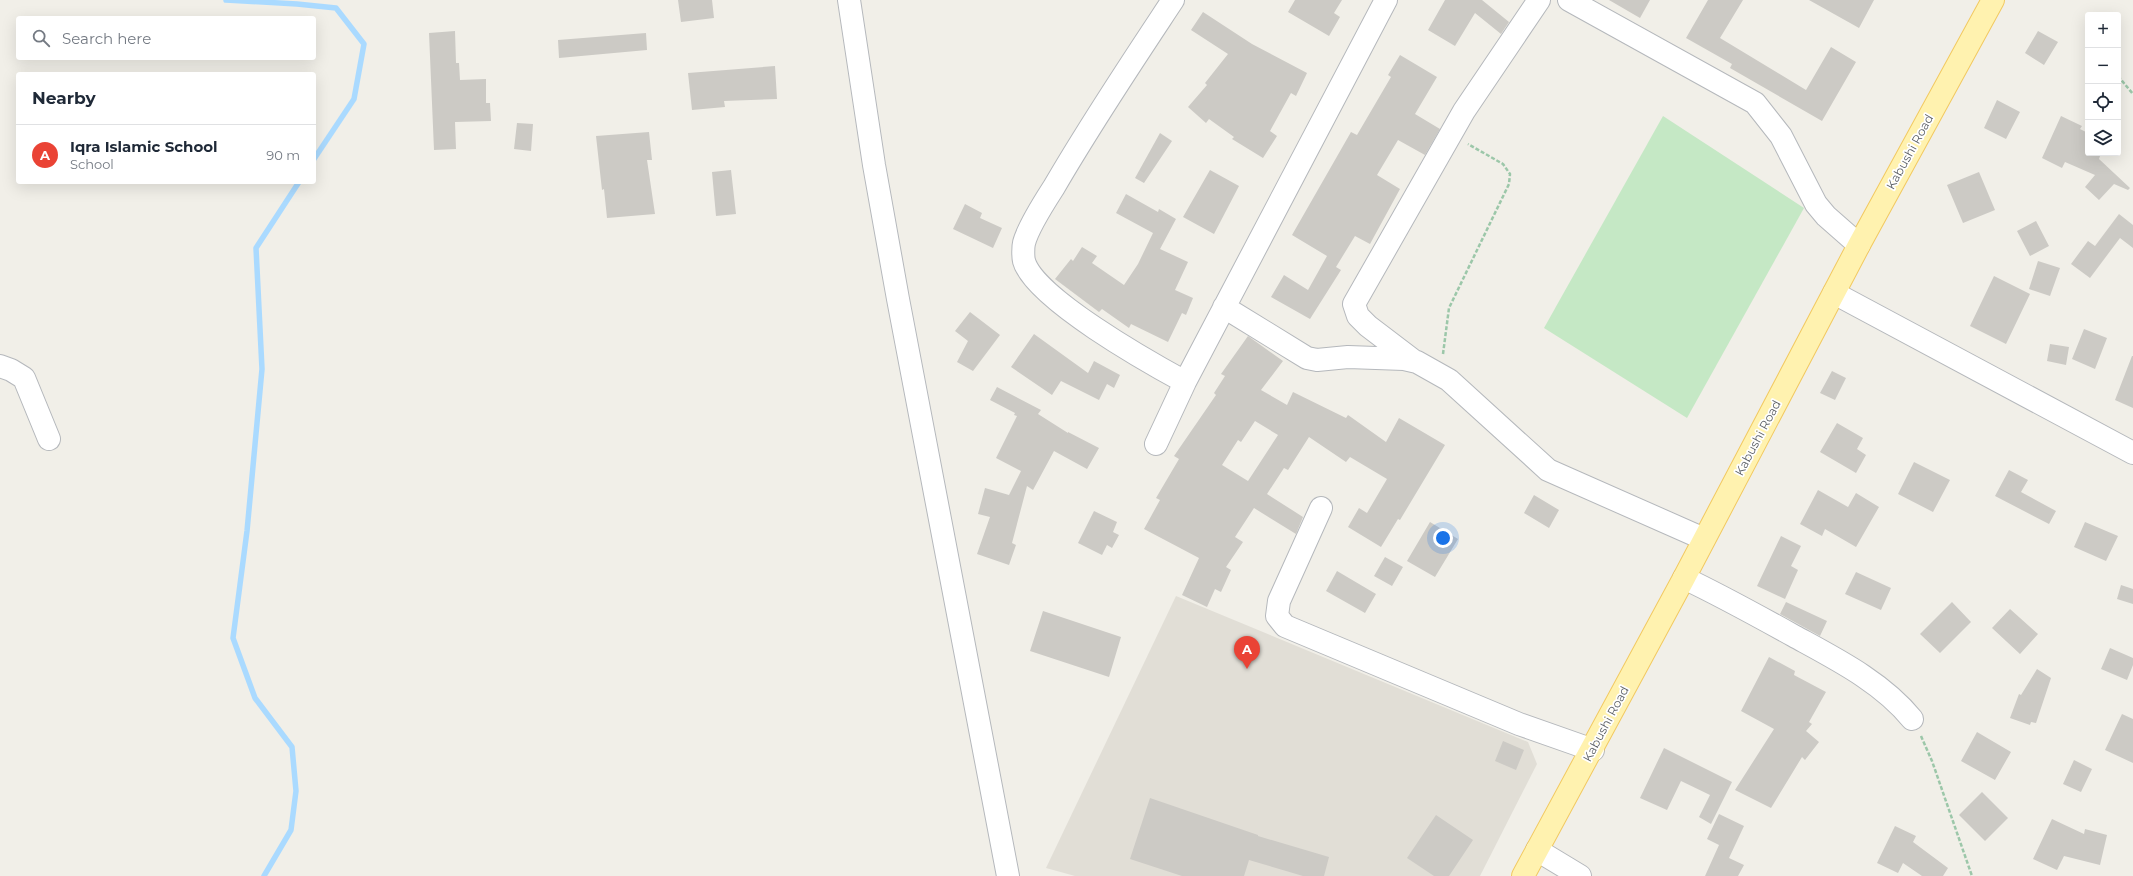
<!DOCTYPE html>
<html lang="en">
<head>
<meta charset="utf-8">
<style>
	:root { --surface:#fff; --page:#f2f2f3; --text:#1f2937; --muted:#747a83; --line:#e0e1e3; --accent:#ea4335 }
	body { margin:0; font-family:Montserrat,sans-serif; background:var(--page); color:var(--text) }
	.controls { position:absolute; right:12px; top:12px; display:grid; overflow:hidden; border-radius:4px; box-shadow:0 4px 16px #0002 }
	.controls button { width:36px; height:36px; display:grid; place-items:center; padding:0; border:0; border-bottom:1px solid var(--line); background:var(--surface); color:var(--text); font:20px sans-serif }
	.you { position:absolute; left:1443px; top:538px; width:14px; height:14px; margin:-10px; border:3px solid #fff; border-radius:50%; background:#1a73e8; box-shadow:0 0 0 6px #1a73e833 }
	.badge { display:grid; place-items:center; width:26px; height:26px; border-radius:50%; background:var(--accent); color:#fff; font-size:13px; font-weight:700 }
	.pin { position:absolute; translate:-50% -33px; filter:drop-shadow(0 1px 2px #0008) }
	.pin::after { content:''; position:absolute; top:21px; width:14px; height:12px; background:inherit; clip-path:polygon(0 0,100% 0,50% 100%) }
	.list { margin:0; padding:0; list-style:none }
	h2 { display:flex; justify-content:space-between; align-items:center; height:52px; margin:0; padding:0 16px; font-size:17px }
	h2 small { font-size:13px; font-weight:400; color:var(--muted) }
	.list li { display:grid; grid-template-columns:26px 1fr auto; gap:12px; align-items:center; box-sizing:border-box; height:60px; padding:0 16px; border-top:1px solid var(--line) }
	.list b { display:block; font-size:15px; white-space:nowrap }
	.list p { margin:0; font-size:13px; white-space:nowrap; color:var(--muted) }
	.list em { font-size:13px; font-style:normal; color:var(--muted) }
	.icon { flex:none; width:22px; height:22px; fill:none; stroke:currentColor; stroke-width:2; stroke-linecap:round; stroke-linejoin:round }
	.map { position:relative; flex:none; width:2133px; height:876px; overflow:hidden }
	.search { position:absolute; background:var(--surface); box-shadow:0 4px 16px #0002; left:16px; top:16px; width:300px; height:44px; display:flex; align-items:center; gap:10px; box-sizing:border-box; padding:0 14px; border-radius:4px; color:var(--muted); font-size:15px }
	.panel { position:absolute; background:var(--surface); box-shadow:0 4px 16px #0002; left:16px; top:72px; width:300px; height:112px; border-radius:4px }
	.map>svg:first-child { display:block }
	.education { fill:#e1ded6 }
	.green { fill:#c5e8c5 }
	.lines { fill:none; stroke-linecap:round; stroke-linejoin:round }
	.stream { stroke:#aadaff; stroke-width:5.5 }
	.building { fill:#cccac5; fill-rule:evenodd }
	.minor-casing { stroke:#b5b8bc; stroke-width:24 }
	.major-casing { stroke:#f2c960; stroke-width:24 }
	.path { stroke:#9cc7a9; stroke-width:2.5; stroke-dasharray:4 2; stroke-linecap:butt }
	.minor { stroke:#fff; stroke-width:22 }
	.major { stroke:#fff2af; stroke-width:22 }
	.labels { text-anchor:middle; stroke-width:3.5; stroke-linejoin:round; paint-order:stroke }
	.street-label { font-size:12px; fill:#5f6368; stroke:#fff }
</style>
</head>
<body>
<div class="map">
<svg width="2133" height="876" viewBox="0 0 2133 876">
	<rect width="100%" height="100%" fill="#f1efe8"/>
	<!-- education -->
	<path class="education" d="M1176 596 1528 742 1537 764 1480 876H1075L1046 868Z"/>
	<!-- green -->
	<path class="green" d="M1663 116 1804 208 1687 418 1544 328Z"/>
	<g class="lines">
		<!-- stream -->
		<path class="stream" d="M226 0 297 4 336 8 364 44 354 99 314 159
			M264 876 291 830 296 791 292 747 255 698 233 638 247 531 262 369 256 248 299 182"/>
	</g>
	<!-- building -->
	<path class="building" d="M678 0H712L714 18 681 22Z
		M1295 0H1342L1334 13 1340 17 1329 36 1288 12Z
		M1445 0H1482L1509 22 1501 34 1475 13 1455 46 1428 30Z
		M1609 0H1650L1640 18Z
		M1708 0H1743L1720 38 1806 90 1831 47 1856 62 1822 121 1730 68 1732 64 1686 38Z
		M1809 0H1874L1859 28Z
		M1203 12 1252 44 1307 73 1296 96 1291 93 1270 131 1277 136 1263 158 1232 139 1234 137 1209 119 1206 123 1188 107 1207 85 1205 83 1228 54 1191 30Z
		M455 31 456 63H459L460 80 486 79V103H490L491 121 455 122 456 149 434 150 429 33Z
		M2038 31 2058 42 2044 65 2025 53Z
		M646 33 647 50 559 58 558 40Z
		M1400 55 1437 77 1415 114 1440 129 1425 155 1398 140 1377 175 1400 189 1370 244 1355 236 1336 267 1341 270 1310 319 1271 297 1284 275 1308 290 1327 256 1292 235 1351 132 1357 135 1391 77 1388 75Z
		M775 66 777 99 724 101 725 107 692 110 688 73Z
		M1997 100 2020 112 2006 139 1984 128Z
		M2061 116 2082 126 2080 129 2088 133V153H2101L2099 159 2130 188 2128 190 2114 184 2099 200 2085 187 2095 175 2065 162 2062 168 2042 158Z
		M517 123 533 124 531 151 514 149Z
		M649 132 652 160H647L655 214 607 218 604 189 602 190 596 136Z
		M1160 133 1172 141 1144 183 1135 178Z
		M731 170 736 214 716 216 712 172Z
		M1210 170 1239 186 1214 234 1183 217Z
		M1979 172 1995 210 1963 223 1947 185Z
		M1126 194 1158 212 1159 209 1176 219 1160 249 1188 262 1175 290 1193 298 1186 315 1182 313 1168 342 1131 324 1129 328 1102 309 1099 312 1055 279 1071 259 1073 261 1082 247 1097 256 1092 263 1124 285 1138 264 1153 233 1116 213Z
		M965 204 982 213 980 218 1002 228 993 248 953 229Z
		M2119 214 2133 225V248L2120 238 2090 278 2071 264 2088 241 2095 246Z
		M2036 221 2049 246 2030 256 2017 231Z
		M2038 261 2060 268 2050 296 2029 289Z
		M1994 276 2030 294 2006 344 1970 326Z
		M970 312 1000 335 973 371 957 362 968 341 955 331Z
		M2084 329 2107 338 2095 369 2072 359Z
		M1034 334 1088 373 1094 361 1120 375 1114 388 1107 384 1099 400 1061 381 1052 395 1011 367Z
		M1248 336 1283 361 1261 390 1287 405 1293 392 1346 418 1348 415 1386 442 1399 418 1445 445 1400 520 1398 519 1381 547 1348 527 1359 508 1367 513 1387 479 1350 457 1346 462 1309 437 1288 470 1284 468 1267 494 1303 517 1296 534 1254 508 1235 537 1243 542 1226 567 1231 570 1221 592 1215 589 1207 607 1182 595 1199 558 1144 529 1160 500 1156 498 1179 459 1174 456 1216 395 1214 393 1225 376 1221 374ZM1255 421 1278 435 1248 481 1222 465 1238 440 1241 442Z
		M2050 344 2069 347 2066 365 2047 361Z
		M2132 356H2133V408L2115 400Z
		M1832 371 1846 378 1835 400 1820 393Z
		M997 387 1041 410 1038 414 1068 433V432L1099 448 1087 469 1054 451 1033 490 1027 486 1012 543 1016 545 1009 565 977 554 990 517 978 514 985 488 1009 495 1021 471 996 458 1017 416 1014 415 1015 413 990 400Z
		M1837 423 1863 438 1857 449 1866 455 1856 473 1820 452Z
		M1914 462 1950 480 1933 512 1898 494Z
		M2009 470 2028 480 2021 492 2056 511 2049 524 1995 496Z
		M1818 490 1848 507 1856 493 1879 507 1856 547 1825 529 1822 536 1800 524Z
		M1534 495 1559 510 1549 528 1524 513Z
		M1094 511 1117 522 1113 532 1119 535 1112 548 1107 545 1102 555 1078 543Z
		M1430 522 1458 539 1435 577 1407 561Z
		M2085 522 2118 536 2106 561 2074 547Z
		M1781 536 1801 546 1791 566 1798 570 1785 599 1757 586Z
		M1385 557 1403 567 1392 586 1374 576Z
		M1337 571 1376 594 1365 613 1326 591Z
		M1856 572 1891 588 1881 610 1845 594Z
		M2121 585 2133 589V604L2117 599Z
		M1786 602 1827 621 1820 636 1780 614Z
		M1952 602 1971 622 1940 653 1920 634Z
		M2010 609 2038 634 2020 654 1992 628Z
		M1043 611 1121 637 1109 677 1030 651Z
		M2110 648 2133 658V665L2127 680 2101 669Z
		M1769 657 1795 671 1794 675 1826 692 1809 722 1812 724 1806 731 1819 742 1805 760 1802 757 1771 808 1735 790 1774 729 1741 711Z
		M2037 669 2051 678 2036 723 2031 722 2030 725 2010 718 2019 694 2021 695Z
		M2122 714 2133 719V763L2105 750Z
		M1977 732 2011 752 1995 780 1961 761Z
		M1503 741 1524 750 1516 770 1495 761Z
		M1664 748 1732 782 1711 824 1699 817 1710 795 1681 781 1667 810 1640 798Z
		M2074 760 2092 769 2081 792 2063 784Z
		M1982 792 2008 818 1985 841 1959 815Z
		M1150 798 1258 835V836L1329 857 1324 876H1303L1249 860 1244 876H1182L1130 859Z
		M1719 814 1744 826 1729 858 1744 865 1738 876H1705L1719 845 1707 839Z
		M1436 815 1473 840 1449 876H1434L1407 858Z
		M2052 819 2084 834 2085 829 2107 835 2100 865 2064 856 2057 870 2033 859Z
		M1895 826 1916 836 1913 842 1948 868 1943 876H1922L1903 863 1898 873 1877 863Z"/>
	<g class="lines">
		<defs>
			<path id="minor" d="M849 0 874 165 898 299 1008 876
				M1173 0C1132 62 1091 123 1054 187 1045 201 1028 227 1024 243 1023 247 1023 257 1024 261 1034 298 1150 363 1185 382
				M1569 0 1755 103 1781 136 1816 204 1826 216 1859 245
				M1834 293 2133 453
				M1224 307 1307 358 1317 360 1348 357 1404 359 1417 362 1449 380 1548 470 1704 539
				M1414 361 1368 326 1358 316 1354 304 1464 111 1539 0
				M0 366 11 370 24 378 49 439
				M1156 444 1185 382 1386 0
				M1321 508 1279 601 1277 616 1285 626 1519 724 1593 750
				M1684 578C1722 596 1758 616 1794 636 1836 659 1882 682 1912 719
				M1537 850 1580 876"/>
			<path id="major" d="M1523 876 1684 578 1859 245 1993 0"/>
		</defs>
		<!-- minor casing -->
		<use href="#minor" class="minor-casing"/>
		<!-- major casing -->
		<use href="#major" class="major-casing"/>
		<!-- path -->
		<path class="path" d="M2118 76 2133 94
			M1443 354 1449 308 1509 184 1510 174 1503 164 1468 144
			M1921 736 1932 761 1972 876"/>
		<!-- minor -->
		<use href="#minor" class="minor"/>
		<!-- major -->
		<use href="#major" class="major"/>
	</g>
	<g class="labels">
		<!-- street labels -->
		<g class="street-label">
			<text transform="translate(1910 152) rotate(-61)" y="4">Kabushi Road</text>
			<text transform="translate(1758 438) rotate(-62)" y="4">Kabushi Road</text>
			<text transform="translate(1606 724) rotate(-62)" y="4">Kabushi Road</text>
		</g>
	</g>
</svg>
<div class="controls">
<button>+</button>
<button>−</button>
<button><svg class="icon" aria-label="locate" viewBox="0 0 24 24"><circle cx="12" cy="12" r="6"/><path d="M12 2v4M12 18v4M2 12h4M18 12h4"/></svg></button>
<button><svg class="icon" aria-label="layers" viewBox="0 0 24 24"><path d="M12 4l9 5-9 5-9-5zM3 14l9 5 9-5"/></svg></button>
</div>
<div class="you"></div>
<div class="pin badge" style="left:1247px;top:669px">A</div>
<div class="search"><svg class="icon" aria-label="search" viewBox="0 0 24 24"><circle cx="10" cy="10" r="6"/><path d="M15 15l6 6"/></svg>Search here</div>
<section class="panel">
<h2>Nearby<small></small></h2>
<ul class="list">
<li><span class="badge">A</span><div><b>Iqra Islamic School</b><p>School</p></div><em>90 m</em></li>
</ul>
</section>
</div>
</body>
</html>
